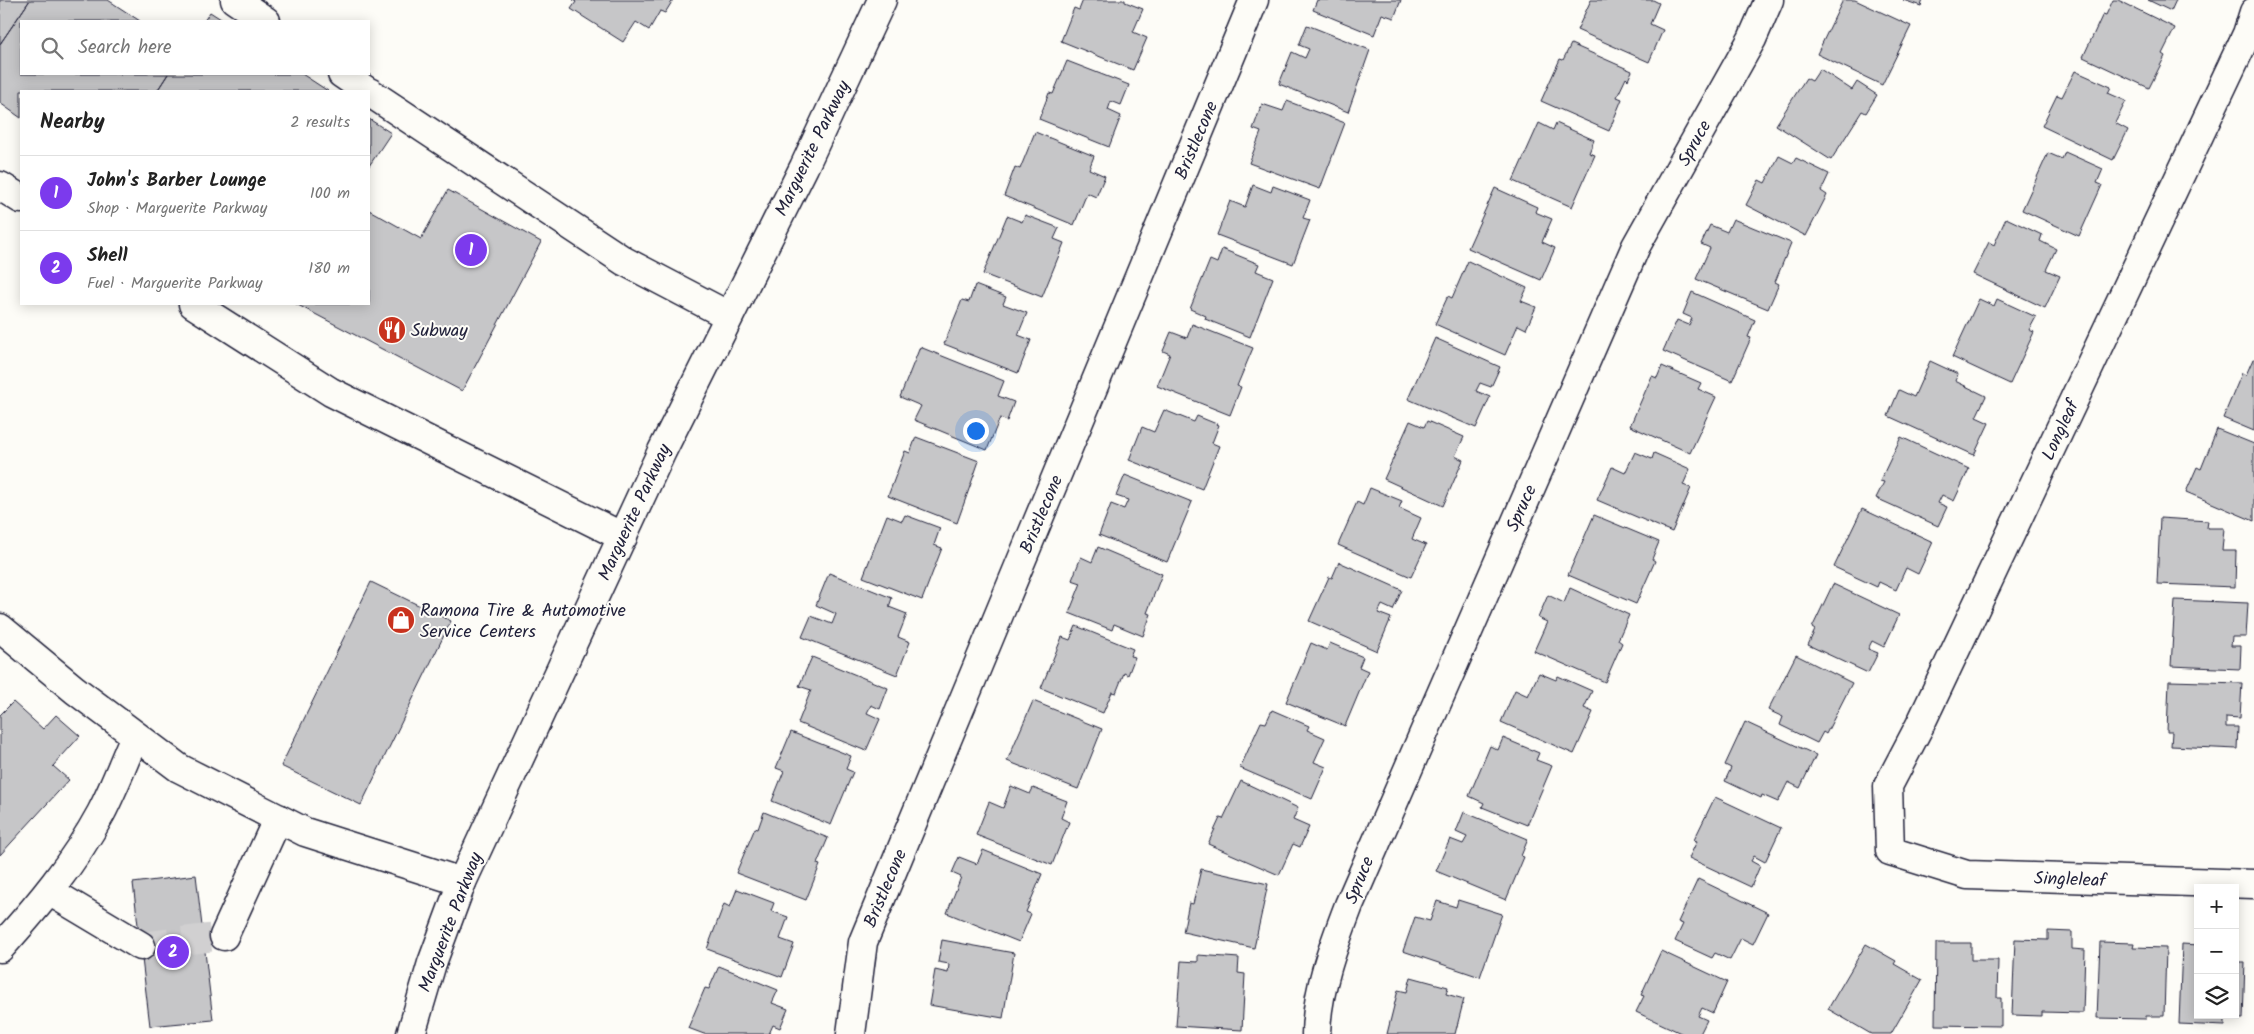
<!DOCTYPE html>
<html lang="en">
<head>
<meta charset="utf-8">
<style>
	:root { --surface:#fff; --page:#f2f2f2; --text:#222; --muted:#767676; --line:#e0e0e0; --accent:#7c3aed }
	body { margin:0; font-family:Kalam,sans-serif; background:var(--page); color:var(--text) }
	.controls { position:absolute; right:15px; bottom:15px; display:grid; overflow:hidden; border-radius:0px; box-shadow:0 2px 12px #0003 }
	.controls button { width:45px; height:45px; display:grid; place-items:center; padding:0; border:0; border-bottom:1px solid var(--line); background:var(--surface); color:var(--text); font:25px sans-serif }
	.you { position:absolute; left:975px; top:430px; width:18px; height:18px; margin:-12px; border:4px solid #fff; border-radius:50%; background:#1a73e8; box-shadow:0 0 0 8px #1a73e833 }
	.badge { display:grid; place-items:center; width:32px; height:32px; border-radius:50%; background:var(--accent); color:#fff; font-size:16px; font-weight:700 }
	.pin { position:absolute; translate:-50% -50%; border:2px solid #fff; box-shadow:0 1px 5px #0006 }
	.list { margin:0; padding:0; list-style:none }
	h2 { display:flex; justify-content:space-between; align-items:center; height:65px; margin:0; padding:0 20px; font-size:21px }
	h2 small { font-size:16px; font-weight:400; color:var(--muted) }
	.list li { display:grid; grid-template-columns:32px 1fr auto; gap:15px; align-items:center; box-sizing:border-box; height:75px; padding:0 20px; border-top:1px solid var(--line) }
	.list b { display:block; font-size:19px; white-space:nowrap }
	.list p { margin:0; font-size:16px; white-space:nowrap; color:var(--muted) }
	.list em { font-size:16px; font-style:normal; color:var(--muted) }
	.icon { flex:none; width:28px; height:28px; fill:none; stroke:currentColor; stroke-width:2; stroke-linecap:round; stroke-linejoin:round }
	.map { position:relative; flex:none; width:2254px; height:1034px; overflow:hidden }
	.search { position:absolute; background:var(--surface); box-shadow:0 2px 12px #0003; left:20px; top:20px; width:350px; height:55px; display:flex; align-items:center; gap:12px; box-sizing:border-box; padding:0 18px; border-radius:0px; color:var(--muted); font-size:19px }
	.panel { position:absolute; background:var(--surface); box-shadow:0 2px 12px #0003; left:20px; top:90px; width:350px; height:215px; border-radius:0px }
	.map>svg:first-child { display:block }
	.building { fill:#c6c6c8; stroke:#22223b }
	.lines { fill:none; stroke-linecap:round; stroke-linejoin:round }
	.minor-tunnel { stroke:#d1d0d1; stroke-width:28; stroke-dasharray:28 14; stroke-linecap:butt }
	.minor-casing { stroke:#22223b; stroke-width:31 }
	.major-casing { stroke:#22223b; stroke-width:31 }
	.minor { stroke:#fdfcf7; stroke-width:28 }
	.major { stroke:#fdfcf7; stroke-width:28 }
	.labels { text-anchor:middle; stroke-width:4; stroke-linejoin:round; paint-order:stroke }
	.street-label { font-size:18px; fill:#22223b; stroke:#fdfcf7 }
	.poi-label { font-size:18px; fill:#22223b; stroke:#fdfcf7; text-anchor:start }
</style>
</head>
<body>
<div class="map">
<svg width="2254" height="1034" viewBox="0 0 2254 1034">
	<rect width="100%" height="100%" fill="#fdfcf7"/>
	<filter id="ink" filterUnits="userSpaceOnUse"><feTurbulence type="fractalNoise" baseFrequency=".02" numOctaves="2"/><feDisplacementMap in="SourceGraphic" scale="10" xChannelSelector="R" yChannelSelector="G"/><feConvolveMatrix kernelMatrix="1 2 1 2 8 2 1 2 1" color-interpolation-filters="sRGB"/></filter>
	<g filter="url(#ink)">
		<!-- building -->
		<path class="building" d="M0 0H30L0 44Z
			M30 0H108L140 21H21V74H168L157 91H21V118L0 103V44Z
			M573 0H673L665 13 660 11 649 30 636 22 623 42 571 9 576 2Z
			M1083 0H1125V2L1143 9 1133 32 1147 38 1133 70 1061 41 1074 8 1079 10Z
			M1317 0H1401L1394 18 1382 14 1374 35 1313 10Z
			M1591 0H1653L1659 3 1650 24 1663 30 1649 62 1577 30Z
			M1843 0H1855L1911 26 1882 85 1817 54Z
			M1903 0H1923L1921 6Z
			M2113 0H2118L2175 28 2162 54 2165 56 2149 88 2083 57 2103 14 2106 15Z
			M2148 0H2176L2171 11Z
			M210 12 224 21H204Z
			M1307 25 1370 50 1348 112 1279 84 1292 52 1305 58 1309 49 1299 45Z
			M1571 44 1632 71 1628 80 1626 78 1617 97 1622 99 1609 131 1541 101 1560 59 1563 60Z
			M1067 61 1129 85 1121 105 1111 101 1108 110 1121 116 1109 147 1039 119 1049 93 1053 94Z
			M1820 69 1852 90 1857 82 1877 95 1866 113 1862 111 1831 160 1776 125 1806 78 1812 81Z
			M2075 71 2111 87 2108 93 2126 101 2115 123 2128 130 2113 160 2042 126 2057 95 2062 97Z
			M168 74H302L328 91H157Z
			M1287 101 1345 123 1320 189 1249 163 1261 132 1253 129 1262 104 1283 111Z
			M369 119 391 133 369 166Z
			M1539 123 1553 130 1556 123 1594 140 1589 153 1595 155 1572 207 1513 181Z
			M1035 132 1094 156 1089 169 1105 176 1096 197 1087 193 1074 225 1004 196 1015 167 1020 169Z
			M2065 152 2103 169 2097 183 2102 185 2079 236 2022 210 2048 153 2062 159Z
			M1779 156 1793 163 1796 158 1829 174 1821 191 1827 195 1806 236 1746 205 1759 180 1765 183Z
			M1253 185 1271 192 1273 186 1310 200 1303 218 1310 220 1293 264 1217 235 1230 201 1245 207Z
			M1495 188 1537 207 1535 212 1552 219 1542 242 1555 248 1541 280 1468 248Z
			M448 190 541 242 462 391 296 304H369V210L421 239Z
			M1025 215 1059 228 1054 239 1064 243 1042 297 983 274 1007 216 1022 222Z
			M2006 218 2042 235 2040 241 2056 249 2046 270 2060 276 2045 308 1973 274 1989 242 1994 245Z
			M1733 219 1791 243 1775 282 1779 284 1768 309 1696 279 1710 248 1701 244 1710 225 1727 232Z
			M1222 249 1259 264 1256 271 1273 278 1250 337 1205 319 1206 316 1190 309 1210 260 1217 263Z
			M1468 261 1527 288 1521 301 1536 307 1526 329 1518 325 1505 355 1435 324 1448 296 1452 298Z
			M975 285 1006 297 1003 304 1027 313 1018 335 1031 340 1018 373 944 344 962 300 969 302Z
			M1692 292 1755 320 1748 337 1751 338 1732 381 1663 351 1677 320 1689 325 1692 318 1683 314Z
			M1979 299 1994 306 1997 299 2036 317 2029 330 2034 332 2010 384 1952 357Z
			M1192 324 1253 348 1237 386 1241 387 1230 415 1157 386 1170 354 1163 351 1171 332 1187 338Z
			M1435 338 1500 367 1491 387 1480 383 1476 391 1490 397 1476 428 1408 399Z
			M920 347 1004 381 998 396 1014 402 1007 421 1000 418 987 450 914 420 921 406 900 397Z
			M2253 359H2254V431L2223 418 2242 373 2246 375Z
			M1930 361 1958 374 1955 381 1986 396 1976 417 1989 423 1974 455 1888 416 1899 390 1914 397Z
			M1662 366 1701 383 1698 389 1716 397 1690 453 1630 426 1652 376 1657 378Z
			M1164 410 1194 422 1197 416 1219 425 1212 443 1219 446 1202 489 1129 460 1142 427 1154 432Z
			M1410 421 1424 427 1427 421 1464 437 1455 456 1463 460 1443 506 1384 479Z
			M2217 429 2254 444V521L2186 492 2197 467 2201 469Z
			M916 437 979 461 957 523 888 496 905 451 910 453Z
			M1901 437 1969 469 1954 501 1942 495 1938 503 1947 507 1938 526 1876 498 1884 482 1880 481Z
			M1635 452 1652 459 1654 453 1690 469 1683 485 1691 488 1672 532 1597 500 1612 467 1625 473Z
			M1125 475 1192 502 1167 562 1099 535 1111 504 1124 509 1128 500 1116 496Z
			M1370 488 1402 501 1399 508 1421 518 1412 539 1426 545 1411 577 1338 545 1357 502 1363 505Z
			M1862 509 1933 542 1918 574 1906 568 1896 590 1879 582 1877 587 1834 567Z
			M887 515 902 521 905 515 940 528 934 545 942 548 922 600 863 577Z
			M1594 515 1659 542 1652 559 1655 561 1636 604 1568 575Z
			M2160 518 2208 521 2207 528H2224L2222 551H2236L2235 587 2157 584Z
			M1098 547 1162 574 1147 613 1151 614 1143 636 1114 624 1112 630 1069 613 1081 583 1072 580 1081 557 1092 562Z
			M1339 562 1402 590 1393 610 1382 605 1378 613 1391 618 1377 651 1309 621 1329 577 1332 578Z
			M829 573 892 598 889 607 907 614 898 637 910 642 897 675 802 637 811 616 832 624 836 614 816 605Z
			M371 582 451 621 361 805 281 766Z
			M1833 584 1899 615 1884 647 1872 641 1868 649 1878 653 1868 673 1808 645 1815 630 1812 628Z
			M1570 588 1629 615 1618 640 1622 643 1605 682 1534 651 1547 622 1538 618 1548 595 1564 603Z
			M2175 600 2248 603 2246 637H2232L2231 646H2241L2240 669 2171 666Z
			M1076 626 1133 649 1130 656 1135 657 1128 675 1124 673 1116 693 1112 692 1103 713 1041 688 1062 637 1070 640Z
			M1311 643 1327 650 1330 643 1363 657 1359 667 1368 671 1345 726 1286 702Z
			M1796 655 1852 683 1826 734 1823 732 1817 743 1780 725 1783 717 1768 710Z
			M812 657 888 688 880 709 871 705 867 713 880 719 866 751 798 723 811 690 799 686Z
			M1539 673 1556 680 1558 676 1592 691 1584 708 1593 712 1574 754 1501 722 1515 690 1528 696Z
			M2169 681 2242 683 2240 718 2226 717V727H2238L2237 749 2171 746 2172 732H2167Z
			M1033 701 1102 729 1078 789 1007 761Z
			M13 702 43 729 56 715 80 736 53 766 69 780 0 855V715Z
			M1272 710 1309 726 1307 730 1325 738 1314 762 1326 767 1312 799 1240 768 1261 722 1266 723Z
			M1745 722 1816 755 1800 788 1788 782 1778 802 1762 795 1761 798 1725 781 1731 768 1725 765Z
			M791 732 851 756 846 769 853 772 831 825 772 801 784 771 776 768Z
			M1503 738 1539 753 1536 760 1552 766 1527 825 1482 807 1484 803 1469 796 1490 746 1498 750Z
			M1241 781 1298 808 1293 820 1309 827 1300 847 1293 844 1279 875 1208 844 1220 818 1223 819Z
			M1011 786 1030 794 1033 788 1067 801 1061 818 1069 822 1052 865 976 835 989 802 1003 808Z
			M1715 797 1781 828 1765 862 1754 856 1751 861 1760 866 1751 887 1689 858 1697 841 1694 840Z
			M764 812 828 838 817 864 820 865 806 900 736 873 755 828 758 829Z
			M1464 812 1528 839 1521 856 1524 857 1506 900 1436 871 1450 839 1463 844 1467 837 1456 832Z
			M983 850 1042 874 1026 912 1031 914 1019 942 947 913 961 877 952 873 959 857 977 864Z
			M1201 869 1268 884 1254 948 1183 932 1189 903 1193 904Z
			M196 875 213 1020 150 1026 133 883Z
			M1698 879 1768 913 1753 944 1741 938 1730 960 1715 953 1712 958 1675 941 1683 924 1678 922Z
			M737 889 774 903 771 911 788 917 780 939 794 944 782 977 707 949 724 904 730 907Z
			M1458 900 1502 914 1480 977 1403 951 1415 917 1430 921 1437 901 1456 907Z
			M2048 931 2072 932V949L2085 950 2083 1013 2042 1012V1016L2012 1015 2015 939 2048 940Z
			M942 940 1014 953 1003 1018 929 1005 935 970 948 973 949 964 938 962Z
			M2100 942 2134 943 2133 947 2166 948 2164 1016H2146V1019L2097 1018Z
			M1936 943H1971V960H1998L1997 998H2001V1026L1935 1025Z
			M1866 944 1896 961 1894 964 1922 980 1891 1034H1871L1828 1009Z
			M2182 944 2198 945V1015H2235V962H2245L2243 1019 2225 1018V1026L2179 1024Z
			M1661 951 1727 982 1713 1013 1702 1008 1698 1016 1707 1020 1700 1034H1683L1636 1012 1644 996 1641 995Z
			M1198 955 1239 958 1238 973 1245 974 1242 1030 1176 1026 1181 961 1198 962Z
			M719 966 778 990 772 1003 788 1009 780 1028 773 1025 769 1034H704L688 1028 705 988 709 989Z
			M1411 977 1448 987 1446 994 1464 999 1455 1034H1387L1398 990 1407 992Z"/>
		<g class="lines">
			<!-- minor-tunnel -->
			<path class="minor-tunnel" d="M141 946 224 936"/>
			<defs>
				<path id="minor" d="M235 0 266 21
					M2254 12 2247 34 1920 725 1888 786 1890 851 1967 875 2254 884
					M342 74 367 91
					M369 92 624 261 729 316
					M0 186 21 199
					M193 304 331 392 623 537
					M0 628 75 690 179 768 305 832 462 882
					M49 891 141 946
					M224 936 278 818
					M0 948C38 906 74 863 101 813 114 788 124 761 135 736
					M851 1034 863 942 1254 0
					M1316 1034C1317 989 1333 947 1349 905L1636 246 1752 39 1769 0"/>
				<path id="major" d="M411 1034 432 963 462 882 662 451 804 167 882 0"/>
			</defs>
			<!-- minor casing -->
			<use href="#minor" class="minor-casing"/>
			<!-- major casing -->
			<use href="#major" class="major-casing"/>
			<!-- minor -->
			<use href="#minor" class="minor"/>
			<!-- major -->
			<use href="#major" class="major"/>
		</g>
	</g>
	<!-- icons -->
	<defs>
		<symbol id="restaurant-disc" viewBox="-11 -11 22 22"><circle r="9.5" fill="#c8321e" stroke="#fdfcf7"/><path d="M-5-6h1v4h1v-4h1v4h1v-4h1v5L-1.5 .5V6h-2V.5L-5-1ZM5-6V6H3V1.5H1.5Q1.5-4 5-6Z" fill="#fff"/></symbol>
		<symbol id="shop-disc" viewBox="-11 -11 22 22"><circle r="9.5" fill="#c8321e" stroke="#fdfcf7"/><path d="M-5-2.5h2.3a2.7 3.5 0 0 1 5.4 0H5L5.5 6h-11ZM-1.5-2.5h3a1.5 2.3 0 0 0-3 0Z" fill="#fff"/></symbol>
	</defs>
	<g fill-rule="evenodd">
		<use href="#restaurant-disc" x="376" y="314" width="32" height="32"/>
		<use href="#shop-disc" x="385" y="604" width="32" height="32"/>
	</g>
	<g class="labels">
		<!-- street labels -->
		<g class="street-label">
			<text transform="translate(1196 140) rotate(-67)" y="6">Bristlecone</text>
			<text transform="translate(1694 143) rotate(-61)" y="6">Spruce</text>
			<text transform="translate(812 148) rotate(-64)" y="6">Marguerite Parkway</text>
			<text transform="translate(2060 430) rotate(-65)" y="6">Longleaf</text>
			<text transform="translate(1521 508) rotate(-66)" y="6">Spruce</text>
			<text transform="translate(634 512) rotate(-65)" y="6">Marguerite Parkway</text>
			<text transform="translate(1041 514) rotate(-67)" y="6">Bristlecone</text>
			<text transform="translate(2070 879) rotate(2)" y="6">Singleleaf</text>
			<text transform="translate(1359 880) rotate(-68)" y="6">Spruce</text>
			<text transform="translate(885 888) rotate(-67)" y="6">Bristlecone</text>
			<text transform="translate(450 922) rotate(-69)" y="6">Marguerite Parkway</text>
		</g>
		<!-- poi labels -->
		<g class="poi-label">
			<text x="411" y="336">Subway</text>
			<text x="420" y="616">Ramona Tire &amp; Automotive<tspan x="420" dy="21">Service Centers</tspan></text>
		</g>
	</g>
</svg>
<div class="controls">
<button>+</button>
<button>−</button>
<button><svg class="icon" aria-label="layers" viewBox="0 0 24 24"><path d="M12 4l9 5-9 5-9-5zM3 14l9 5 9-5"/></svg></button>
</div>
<div class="you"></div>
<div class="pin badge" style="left:471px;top:250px">1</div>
<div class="pin badge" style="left:173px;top:952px">2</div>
<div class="search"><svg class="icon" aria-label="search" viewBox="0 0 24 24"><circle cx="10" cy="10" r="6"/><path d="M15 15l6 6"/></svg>Search here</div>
<section class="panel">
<h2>Nearby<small>2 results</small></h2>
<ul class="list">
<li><span class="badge">1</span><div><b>John's Barber Lounge</b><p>Shop · Marguerite Parkway</p></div><em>100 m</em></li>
<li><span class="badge">2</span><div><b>Shell</b><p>Fuel · Marguerite Parkway</p></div><em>180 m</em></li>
</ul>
</section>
</div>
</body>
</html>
